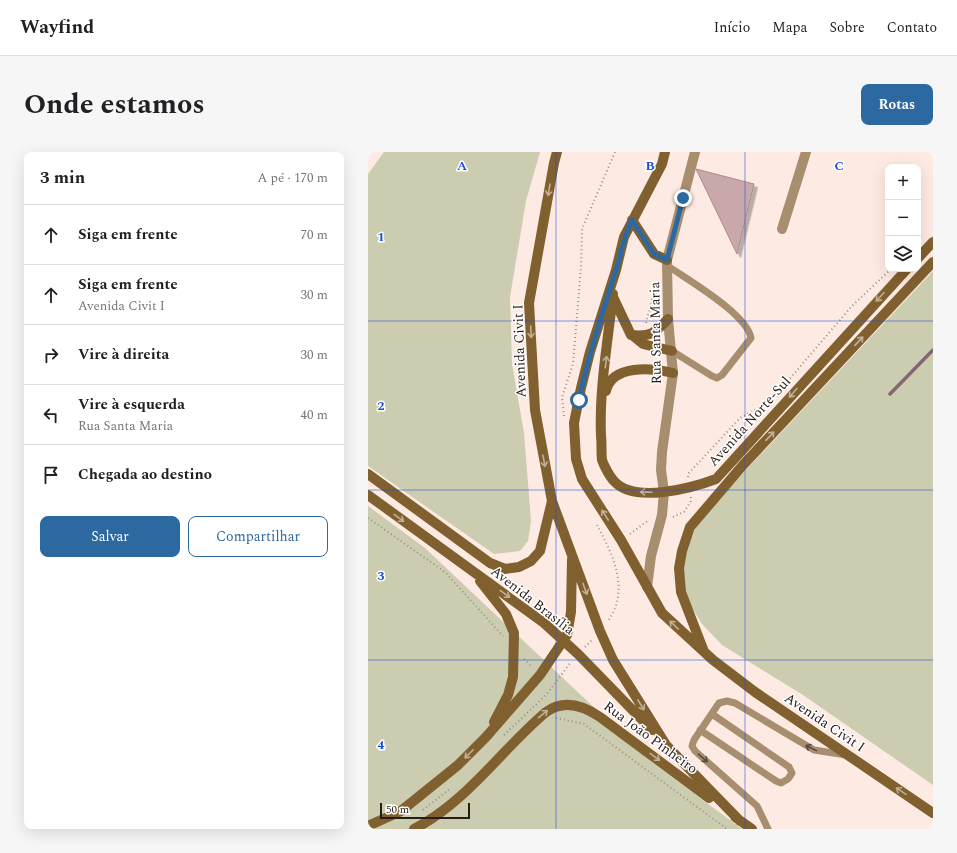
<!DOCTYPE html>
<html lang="pt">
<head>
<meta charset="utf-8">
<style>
	:root { --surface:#fff; --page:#f6f6f6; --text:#202124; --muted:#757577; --line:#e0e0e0; --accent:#2c69a0 }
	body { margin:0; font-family:Spectral,serif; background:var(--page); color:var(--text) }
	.controls { position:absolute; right:12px; top:12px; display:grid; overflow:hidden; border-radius:8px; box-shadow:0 4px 16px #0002 }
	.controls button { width:36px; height:36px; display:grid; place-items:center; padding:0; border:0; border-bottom:1px solid var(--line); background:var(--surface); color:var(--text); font:20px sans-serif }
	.scale { position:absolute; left:12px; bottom:10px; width:90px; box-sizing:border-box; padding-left:4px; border:2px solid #271d18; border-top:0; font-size:11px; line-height:14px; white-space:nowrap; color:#271d18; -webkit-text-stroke:3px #fff; paint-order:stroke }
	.stop { position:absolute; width:12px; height:12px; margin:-9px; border:3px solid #2c69a0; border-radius:50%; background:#fff }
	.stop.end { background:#2c69a0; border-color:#fff; box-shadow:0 1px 4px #0008 }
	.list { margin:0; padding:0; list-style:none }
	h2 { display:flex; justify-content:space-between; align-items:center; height:52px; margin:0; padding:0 16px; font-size:17px }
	h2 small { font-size:13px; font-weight:400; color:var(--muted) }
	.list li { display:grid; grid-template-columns:26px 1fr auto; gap:12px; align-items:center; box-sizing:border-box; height:60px; padding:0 16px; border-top:1px solid var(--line) }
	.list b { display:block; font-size:15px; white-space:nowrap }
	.list p { margin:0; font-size:13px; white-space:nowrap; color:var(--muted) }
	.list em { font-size:13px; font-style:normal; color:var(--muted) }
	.actions { display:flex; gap:8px; padding:12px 16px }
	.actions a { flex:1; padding:9px 0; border:1px solid var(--accent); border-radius:8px; text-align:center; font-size:14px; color:var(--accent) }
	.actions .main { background:var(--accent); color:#fff }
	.icon { flex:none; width:22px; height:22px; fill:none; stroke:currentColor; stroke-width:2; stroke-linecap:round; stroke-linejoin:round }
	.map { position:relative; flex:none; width:565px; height:677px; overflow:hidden; border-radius:8px }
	header { display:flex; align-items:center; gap:24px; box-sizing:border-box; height:56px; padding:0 20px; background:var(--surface); border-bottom:1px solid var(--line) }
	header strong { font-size:19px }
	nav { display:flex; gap:22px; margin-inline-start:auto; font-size:14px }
	.intro { display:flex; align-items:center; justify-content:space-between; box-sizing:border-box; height:96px; padding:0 24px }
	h1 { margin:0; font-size:28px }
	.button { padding:10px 18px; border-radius:8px; background:var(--accent); color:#fff; font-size:14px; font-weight:700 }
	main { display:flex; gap:24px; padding:0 24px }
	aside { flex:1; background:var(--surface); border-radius:8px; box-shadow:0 4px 16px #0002 }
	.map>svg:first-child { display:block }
	.green { fill:#ccccb0 }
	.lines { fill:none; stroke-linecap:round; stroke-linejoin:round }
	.stream { stroke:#846776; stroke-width:3.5 }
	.building { fill:#c8a8ab; stroke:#aa8b8d; filter:url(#shadow) }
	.path { stroke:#9d8f88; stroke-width:2; stroke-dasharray:1 3; stroke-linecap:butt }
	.lane { stroke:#a68e6f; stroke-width:7 }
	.street { stroke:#a68e6f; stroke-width:10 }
	.secondary { stroke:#816030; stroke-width:10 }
	.oneway { stroke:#c0b098 }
	.oneway2 { stroke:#5a4a3b }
	.route { stroke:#2c69a0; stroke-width:5 }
	.grid { fill:none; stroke:#1d4ed8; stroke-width:1; stroke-opacity:0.55 }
	.labels { text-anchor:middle; stroke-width:3; stroke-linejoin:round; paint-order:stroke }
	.street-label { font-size:14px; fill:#271d18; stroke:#fff }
	.grid-label { font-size:13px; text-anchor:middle; font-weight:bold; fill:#1d4ed8; stroke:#fff; stroke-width:3; stroke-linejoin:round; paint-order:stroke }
</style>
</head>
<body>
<header>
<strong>Wayfind</strong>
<nav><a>Início</a><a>Mapa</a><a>Sobre</a><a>Contato</a></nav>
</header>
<div class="intro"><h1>Onde estamos</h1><a class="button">Rotas</a></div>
<main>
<aside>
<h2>3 min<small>A pé · 170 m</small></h2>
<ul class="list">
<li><svg class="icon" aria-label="ahead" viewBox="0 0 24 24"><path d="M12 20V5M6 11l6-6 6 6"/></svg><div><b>Siga em frente</b></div><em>70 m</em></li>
<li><svg class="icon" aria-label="ahead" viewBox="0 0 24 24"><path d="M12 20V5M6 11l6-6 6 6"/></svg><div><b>Siga em frente</b><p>Avenida Civit I</p></div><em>30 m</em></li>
<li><svg class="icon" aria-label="right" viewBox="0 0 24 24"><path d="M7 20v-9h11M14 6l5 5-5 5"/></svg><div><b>Vire à direita</b></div><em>30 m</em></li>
<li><svg class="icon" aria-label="left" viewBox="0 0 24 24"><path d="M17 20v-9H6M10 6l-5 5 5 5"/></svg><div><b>Vire à esquerda</b><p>Rua Santa Maria</p></div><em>40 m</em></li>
<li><svg class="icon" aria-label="arrive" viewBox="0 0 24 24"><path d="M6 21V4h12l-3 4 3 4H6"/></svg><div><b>Chegada ao destino</b></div></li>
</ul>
<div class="actions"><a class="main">Salvar</a><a>Compartilhar</a></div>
</aside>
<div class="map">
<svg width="565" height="677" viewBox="0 0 565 677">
	<defs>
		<filter id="shadow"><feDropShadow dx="3.5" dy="3.5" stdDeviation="0" flood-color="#0004"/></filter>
	</defs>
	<rect width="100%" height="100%" fill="#fdebe3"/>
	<!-- green -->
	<path class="green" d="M16 0H172L158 49 142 145 144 212 156 281 163 369 160 389 152 399 126 402 0 314V22Z
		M565 119V633L435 543 354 493 334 472 323 454 315 432V408L330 369Z
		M0 354 57 396 285 611 374 677H0Z"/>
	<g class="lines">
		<!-- stream -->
		<path class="stream" d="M522 242 565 198"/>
	</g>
	<!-- building -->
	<path class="building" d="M328 17 386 32 369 102Z"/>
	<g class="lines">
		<!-- path -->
		<path class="path" d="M278 171 288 131
			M196 264 194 245 205 212 213 115 214 77 247 0
			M320 325V322L372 266 396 253 413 237 483 155 522 118
			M305 365 316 360 323 349V345
			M0 366 77 420 135 484
			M229 373C245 403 263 439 239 470
			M262 382 281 368
			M217 495 225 487
			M156 507 164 515
			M188 566 216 572 359 677
			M136 583 178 543 203 510
			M55 658 83 636"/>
		<!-- lane -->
		<path class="lane" d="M300 114C320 128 379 162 383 186L354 223 349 226 344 224 304 199
			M332 578 408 629 413 631 420 627 424 621 421 615 344 562
			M400 677 389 654 327 599 324 594 326 588 351 551 359 549 367 551 446 598 478 603"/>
		<!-- street -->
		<path class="street" d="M414 77 438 0
			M279 435 283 404 294 363 296 340 293 318 294 300 305 221 300 167 299 108 327 0"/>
		<!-- secondary -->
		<path class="secondary" d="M189 0 186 11 161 151 167 258 184 349 232 479 245 508 298 593 372 669
			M297 0 294 12 256 85 248 118 222 200 213 236 206 271 208 307 214 327 253 388 294 461 345 508 387 540 565 661
			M264 68 286 102 299 108
			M550 106 565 90
			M245 142C240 189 231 237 233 284 234 291 233 301 234 308 236 314 242 325 246 329 266 352 324 336 348 327L539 117
			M245 145 263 183C283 185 287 181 300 167
			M264 183 275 192 304 199
			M238 239C244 212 284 216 305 221
			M0 322 122 411 137 417 151 415 163 409 172 399 184 349
			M0 343 176 471 210 502 284 578
			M112 429 138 462 146 481 145 525 140 543 126 570
			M335 497 313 440 311 416 314 399 322 375 375 313 565 110
			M367 665 384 677
			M0 674 33 659 90 613 118 585 172 523 199 483 203 460 204 407
			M46 677C99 650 133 598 178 560 196 547 216 554 232 565L341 646"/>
	</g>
	<!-- one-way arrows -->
	<defs><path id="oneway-shaft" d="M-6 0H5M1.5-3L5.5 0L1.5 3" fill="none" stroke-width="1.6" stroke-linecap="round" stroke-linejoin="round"/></defs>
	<g class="oneway">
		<use href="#oneway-shaft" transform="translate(181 38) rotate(100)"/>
		<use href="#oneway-shaft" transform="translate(512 145) rotate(132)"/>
		<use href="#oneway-shaft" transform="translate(163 180) rotate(87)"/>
		<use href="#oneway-shaft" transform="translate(491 189) rotate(-47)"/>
		<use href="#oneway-shaft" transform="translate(238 210) rotate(-83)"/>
		<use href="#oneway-shaft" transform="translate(425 241) rotate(132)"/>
		<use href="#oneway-shaft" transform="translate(402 284) rotate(-47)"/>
		<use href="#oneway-shaft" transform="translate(176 309) rotate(79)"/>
		<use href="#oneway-shaft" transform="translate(278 340) rotate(-178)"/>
		<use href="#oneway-shaft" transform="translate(237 363) rotate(-123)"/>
		<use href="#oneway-shaft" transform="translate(31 366) rotate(36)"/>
		<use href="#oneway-shaft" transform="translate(217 437) rotate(70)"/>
		<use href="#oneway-shaft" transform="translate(137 442) rotate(36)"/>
		<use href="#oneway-shaft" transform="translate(306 473) rotate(-136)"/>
		<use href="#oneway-shaft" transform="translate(273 553) rotate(58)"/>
		<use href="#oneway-shaft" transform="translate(175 562) rotate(-39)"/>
		<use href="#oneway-shaft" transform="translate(101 602) rotate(135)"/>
		<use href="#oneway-shaft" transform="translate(287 605) rotate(37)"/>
		<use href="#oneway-shaft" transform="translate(533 639) rotate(-146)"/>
	</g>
	<g class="oneway2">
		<use href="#oneway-shaft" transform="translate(443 596) rotate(-154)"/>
		<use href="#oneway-shaft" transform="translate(335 606) rotate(41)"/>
	</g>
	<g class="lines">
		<!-- route -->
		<path class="route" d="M211 248C220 204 234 163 247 121 254 101 254 88 264 68L286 102 299 108 315 46"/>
	</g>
	<!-- grid -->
	<path class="grid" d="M188 0V677M377 0V677M0 169H565M0 338H565M0 508H565"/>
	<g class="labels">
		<!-- street labels -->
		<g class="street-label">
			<text transform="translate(287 181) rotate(-91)" y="5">Rua Santa Maria</text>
			<text transform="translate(151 199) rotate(-92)" y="5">Avenida Civit I</text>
			<text transform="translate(381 269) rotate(-48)" y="5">Avenida Norte-Sul</text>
			<text transform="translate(165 448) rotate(38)" y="5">Avenida Brasília</text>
			<text transform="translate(457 570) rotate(34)" y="5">Avenida Civit I</text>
			<text transform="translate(283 585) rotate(36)" y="5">Rua João Pinheiro</text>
		</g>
	</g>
	<g class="grid-label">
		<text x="94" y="18">A</text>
		<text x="282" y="18">B</text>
		<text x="471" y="18">C</text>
		<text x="13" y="89">1</text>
		<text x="13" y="258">2</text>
		<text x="13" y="428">3</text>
		<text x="13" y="597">4</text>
	</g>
</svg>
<div class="controls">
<button>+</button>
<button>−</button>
<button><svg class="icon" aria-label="layers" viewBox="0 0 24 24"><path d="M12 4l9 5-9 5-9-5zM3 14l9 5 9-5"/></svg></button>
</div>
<div class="scale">50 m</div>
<div class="stop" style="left:211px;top:248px"></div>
<div class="stop end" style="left:315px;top:46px"></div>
</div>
</main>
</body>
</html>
